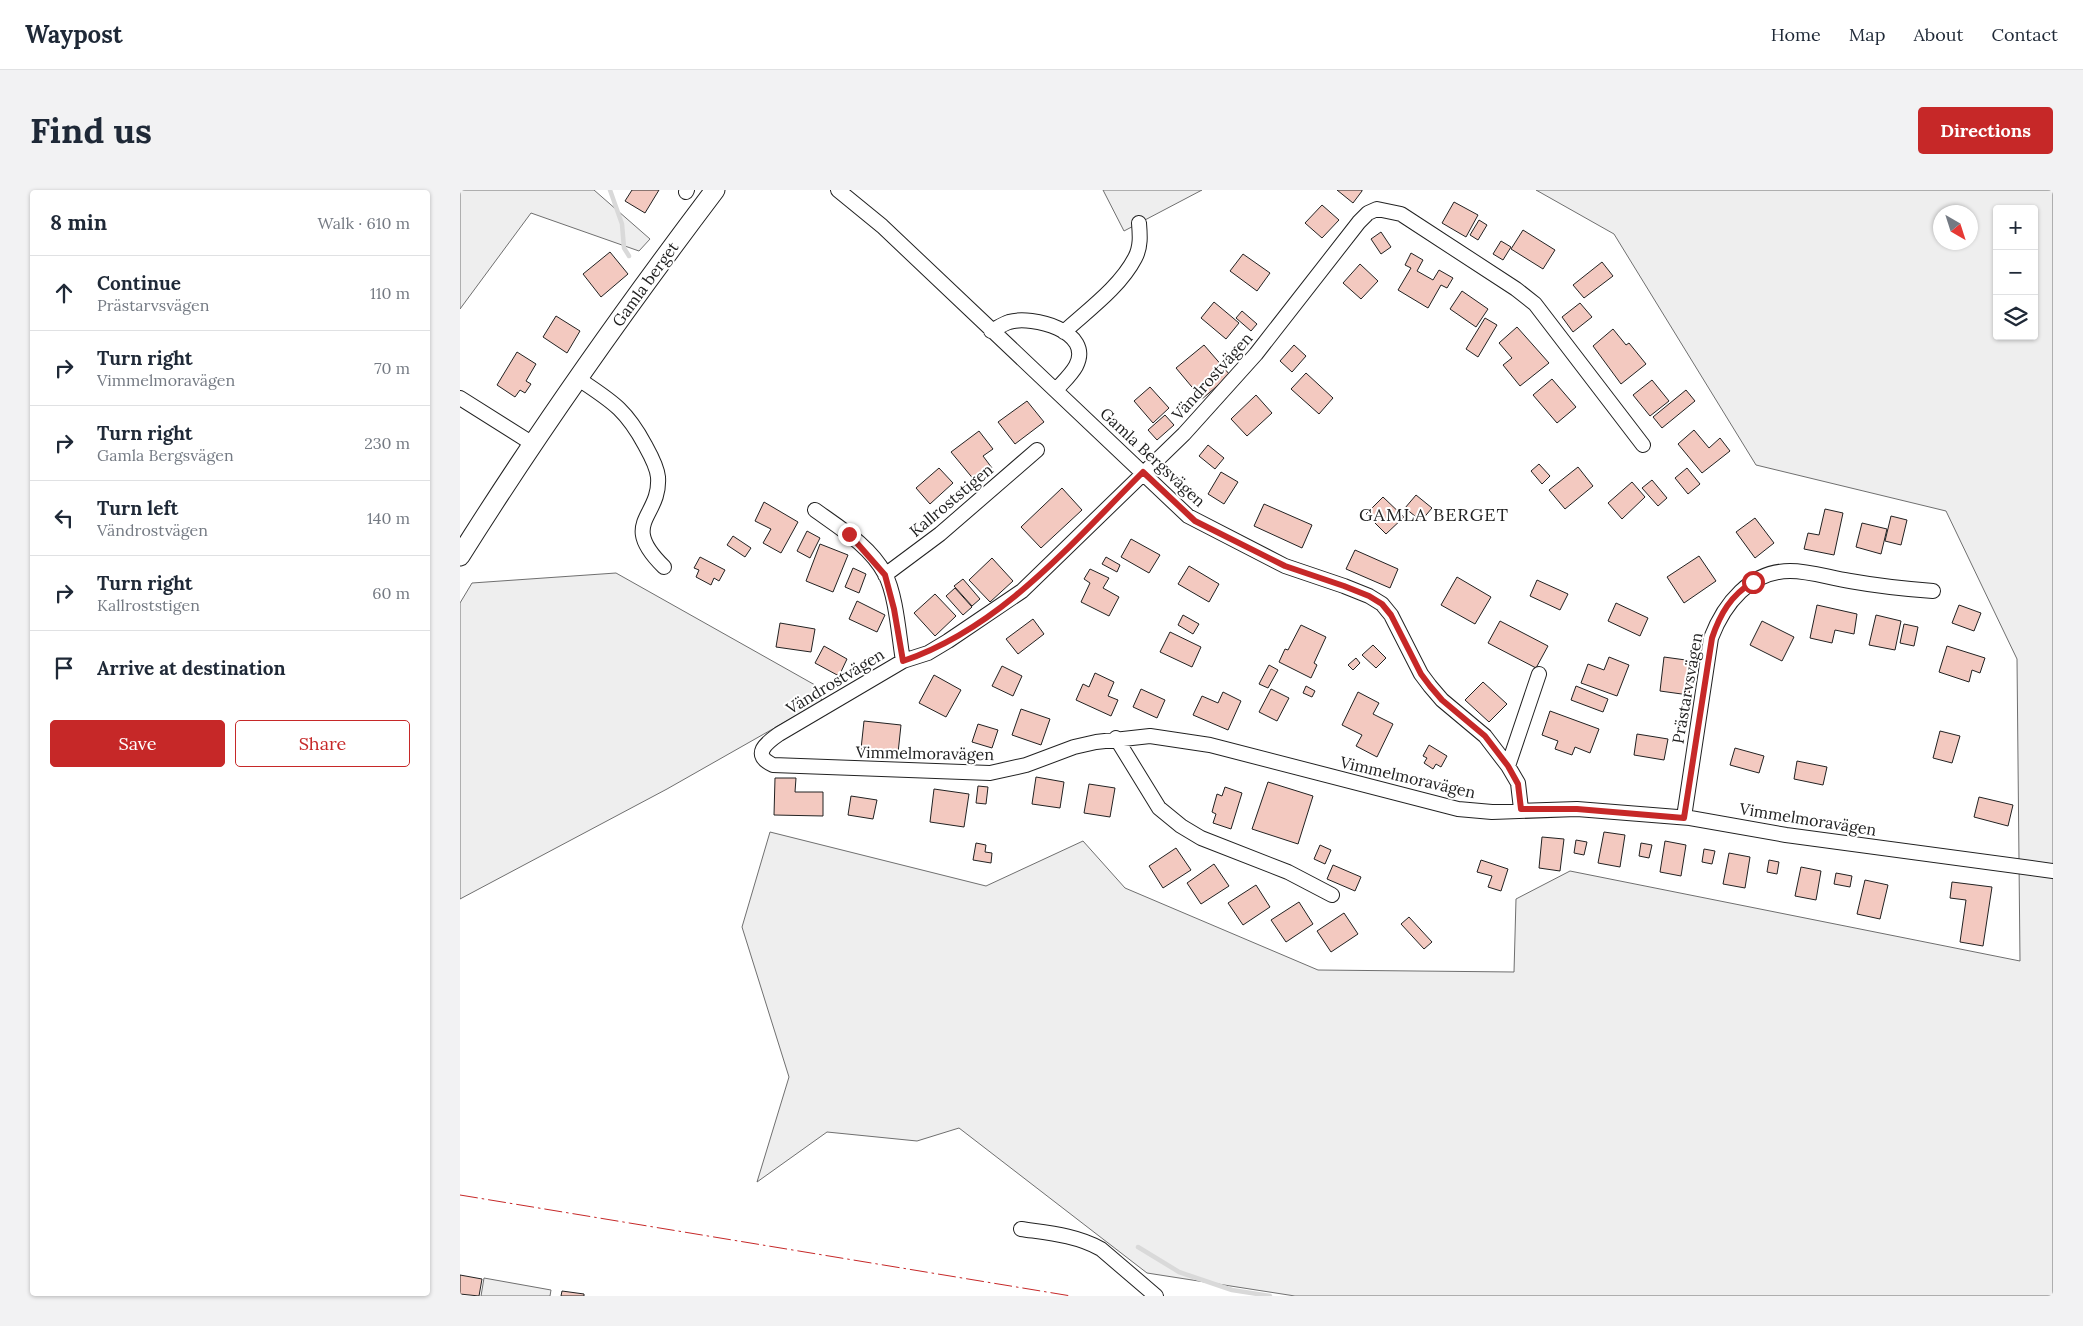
<!DOCTYPE html>
<html lang="en">
<head>
<meta charset="utf-8">
<style>
	:root { --surface:#fff; --page:#f2f2f3; --text:#1f2937; --muted:#747a83; --line:#e0e1e3; --accent:#c62828 }
	body { margin:0; font-family:Lora,serif; background:var(--page); color:var(--text) }
	.controls { position:absolute; right:15px; top:15px; display:grid; overflow:hidden; border-radius:5px; box-shadow:0 1px 4px #0004 }
	.controls button { width:45px; height:45px; display:grid; place-items:center; padding:0; border:0; border-bottom:1px solid var(--line); background:var(--surface); color:var(--text); font:25px sans-serif }
	.compass { position:absolute; left:1473px; top:15px; width:45px; height:45px; border-radius:50%; background:var(--surface); box-shadow:0 1px 4px #0004; rotate:141deg }
	.stop { position:absolute; width:15px; height:15px; margin:-11px; border:4px solid #c62828; border-radius:50%; background:#fff }
	.stop.end { background:#c62828; border-color:#fff; box-shadow:0 1px 5px #0008 }
	.list { margin:0; padding:0; list-style:none }
	h2 { display:flex; justify-content:space-between; align-items:center; height:65px; margin:0; padding:0 20px; font-size:21px }
	h2 small { font-size:16px; font-weight:400; color:var(--muted) }
	.list li { display:grid; grid-template-columns:32px 1fr auto; gap:15px; align-items:center; box-sizing:border-box; height:75px; padding:0 20px; border-top:1px solid var(--line) }
	.list b { display:block; font-size:19px; white-space:nowrap }
	.list p { margin:0; font-size:16px; white-space:nowrap; color:var(--muted) }
	.list em { font-size:16px; font-style:normal; color:var(--muted) }
	.actions { display:flex; gap:10px; padding:15px 20px }
	.actions a { flex:1; padding:11px 0; border:1px solid var(--accent); border-radius:5px; text-align:center; font-size:18px; color:var(--accent) }
	.actions .main { background:var(--accent); color:#fff }
	.icon { flex:none; width:28px; height:28px; fill:none; stroke:currentColor; stroke-width:2; stroke-linecap:round; stroke-linejoin:round }
	.map { position:relative; flex:none; width:1593px; height:1106px; overflow:hidden; border-radius:5px }
	header { display:flex; align-items:center; gap:30px; box-sizing:border-box; height:70px; padding:0 25px; background:var(--surface); border-bottom:1px solid var(--line) }
	header strong { font-size:24px }
	nav { display:flex; gap:28px; margin-inline-start:auto; font-size:18px }
	.intro { display:flex; align-items:center; justify-content:space-between; box-sizing:border-box; height:120px; padding:0 30px }
	h1 { margin:0; font-size:35px }
	.button { padding:12px 22px; border-radius:5px; background:var(--accent); color:#fff; font-size:18px; font-weight:700 }
	main { display:flex; gap:30px; padding:0 30px }
	aside { flex:1; background:var(--surface); border-radius:5px; box-shadow:0 1px 4px #0004 }
	.map>svg:first-child { display:block }
	.green { fill:#eee; stroke:#6f6f6f; fill-rule:evenodd }
	.parking { fill:#ededed; stroke:#6f6f6f }
	.lines { fill:none; stroke-linecap:round; stroke-linejoin:round }
	.stream { stroke:#d9d9d9; stroke-width:4.5 }
	.building { fill:#f3c9c0; stroke:#222 }
	.street-casing { stroke:#222; stroke-width:16 }
	.secondary-casing { stroke:#222; stroke-width:21 }
	.street { stroke:#fff; stroke-width:14 }
	.secondary { stroke:#fff; stroke-width:19 }
	.power { stroke:#c62828; stroke-width:1; stroke-dasharray:18 4 2.5 4; stroke-linecap:butt }
	.route { stroke:#c62828; stroke-width:6 }
	.labels { text-anchor:middle; stroke-width:4; stroke-linejoin:round; paint-order:stroke }
	.street-label { font-size:16px; fill:#222; stroke:#fff }
	.neighbourhood-label { font-size:18px; letter-spacing:1px; fill:#222; stroke:#fff }
</style>
</head>
<body>
<header>
<strong>Waypost</strong>
<nav><a>Home</a><a>Map</a><a>About</a><a>Contact</a></nav>
</header>
<div class="intro"><h1>Find us</h1><a class="button">Directions</a></div>
<main>
<aside>
<h2>8 min<small>Walk · 610 m</small></h2>
<ul class="list">
<li><svg class="icon" aria-label="ahead" viewBox="0 0 24 24"><path d="M12 20V5M6 11l6-6 6 6"/></svg><div><b>Continue</b><p>Prästarvsvägen</p></div><em>110 m</em></li>
<li><svg class="icon" aria-label="right" viewBox="0 0 24 24"><path d="M7 20v-9h11M14 6l5 5-5 5"/></svg><div><b>Turn right</b><p>Vimmelmoravägen</p></div><em>70 m</em></li>
<li><svg class="icon" aria-label="right" viewBox="0 0 24 24"><path d="M7 20v-9h11M14 6l5 5-5 5"/></svg><div><b>Turn right</b><p>Gamla Bergsvägen</p></div><em>230 m</em></li>
<li><svg class="icon" aria-label="left" viewBox="0 0 24 24"><path d="M17 20v-9H6M10 6l-5 5 5 5"/></svg><div><b>Turn left</b><p>Vändrostvägen</p></div><em>140 m</em></li>
<li><svg class="icon" aria-label="right" viewBox="0 0 24 24"><path d="M7 20v-9h11M14 6l5 5-5 5"/></svg><div><b>Turn right</b><p>Kallroststigen</p></div><em>60 m</em></li>
<li><svg class="icon" aria-label="arrive" viewBox="0 0 24 24"><path d="M6 21V4h12l-3 4 3 4H6"/></svg><div><b>Arrive at destination</b></div></li>
</ul>
<div class="actions"><a class="main">Save</a><a>Share</a></div>
</aside>
<div class="map">
<svg width="1593" height="1106" viewBox="0 0 1593 1106">
	<rect width="100%" height="100%" fill="#fff"/>
	<!-- green -->
	<path class="green" d="M0 0H134L190 49 179 61 71 23 0 119Z
		M643 0H742L664 41Z
		M1076 0H1593V1106H835L687 1083 499 938 457 951 367 942 297 992 329 887 282 737 310 642 526 696 623 651 665 698 858 780 1054 782 1056 709 1110 681 1560 771 1557 469 1486 321 1296 275 1154 44ZM1537 19H1574V146H1537ZM1480 22H1510V52H1480Z
		M156 383 355 495 362 511 207 599 0 709V413L12 393Z"/>
	<!-- parking -->
	<path class="parking" d="M24 1088 91 1100 90 1106H21Z"/>
	<g class="lines">
		<!-- stream -->
		<path class="stream" d="M150 0 162 34 164 58 169 66
			M678 1057 719 1082 772 1100 810 1106"/>
	</g>
	<!-- building -->
	<path class="building" d="M172 0H199L185 23 165 11Z
		M877 0H902V1L893 13Z
		M994 12 1018 25 1006 47 982 33Z
		M862 15 879 30 862 48 845 33Z
		M1019 30 1027 35 1018 50 1010 45Z
		M1063 40 1095 60 1083 79 1051 59Z
		M921 42 931 57 921 64 911 49Z
		M1041 51 1051 57 1043 70 1033 64Z
		M150 62 168 84 141 107 123 84Z
		M951 63 963 70 957 81 973 90 979 80 993 88 987 98 981 95 968 118 938 100 951 78 945 75Z
		M783 64 810 83 797 101 770 81Z
		M1142 72 1153 86 1124 108 1113 95Z
		M900 74 918 91 901 109 883 93Z
		M1002 101 1028 119 1016 137 990 119Z
		M754 112 779 133 766 149 741 128Z
		M1120 113 1132 127 1113 142 1102 127Z
		M782 121 797 134 791 141 776 128Z
		M96 126 120 141 107 163 83 147Z
		M1025 128 1037 135 1018 167 1006 159Z
		M1057 137 1089 173 1060 196 1043 175 1052 168 1039 153Z
		M1153 139 1166 155 1169 153 1186 174 1161 194 1133 156Z
		M744 155 770 185 742 209 716 178Z
		M834 155 846 166 832 182 820 171Z
		M57 162 76 174 66 191 71 194 65 203 60 200 55 207 37 195Z
		M846 183 873 208 859 224 831 199Z
		M1092 189 1116 217 1097 233 1073 205Z
		M1192 190 1209 211 1190 226 1173 205Z
		M690 197 709 218 693 233 674 211Z
		M1226 200 1235 211 1202 238 1193 227Z
		M796 205 812 223 787 246 771 229Z
		M567 211 584 232 555 254 538 232Z
		M705 225 714 235 697 250 688 240Z
		M1234 240 1249 258 1260 248 1270 261 1242 283 1218 254Z
		M519 241 533 259 523 266 532 278 515 291 491 262Z
		M748 255 764 268 755 279 739 266Z
		M1079 274 1090 286 1082 294 1071 281Z
		M1118 277 1133 296 1105 319 1089 300Z
		M479 278 493 293 470 314 456 298Z
		M1227 278 1240 294 1228 304 1215 288Z
		M761 282 778 292 764 314 748 304Z
		M1192 290 1207 308 1198 316 1182 298Z
		M1172 292 1185 307 1162 329 1148 313Z
		M602 298 622 320 581 358 561 337Z
		M956 305 972 318 961 331 945 318Z
		M923 307 944 327 926 344 906 324Z
		M304 312 338 332 321 363 303 353 311 339 295 331Z
		M804 314 852 335 842 358 794 336Z
		M1365 319 1383 323 1374 365 1344 359 1348 343 1359 345Z
		M1431 326 1447 330 1441 355 1425 351Z
		M1295 328 1314 353 1295 368 1276 342Z
		M1402 333 1427 339 1421 364 1396 357Z
		M347 341 360 348 350 368 337 361Z
		M273 346 291 358 285 367 267 355Z
		M671 349 700 365 689 383 661 367Z
		M360 354 388 365 373 402 346 391Z
		M895 360 938 379 930 398 886 379Z
		M1239 366 1256 391 1224 413 1207 387Z
		M240 367 265 380 259 391 254 388 251 395 236 387 239 380 234 378Z
		M646 367 660 375 657 382 642 374Z
		M532 368 553 391 530 412 509 390Z
		M729 376 759 394 749 412 718 394Z
		M393 378 406 384 399 403 385 397Z
		M630 379 649 388 643 398 659 407 649 426 621 412 630 393 624 389Z
		M997 387 1031 407 1015 434 981 415Z
		M503 389 520 409 512 416 494 396Z
		M1077 390 1108 404 1100 420 1070 406Z
		M495 398 512 417 503 425 486 406Z
		M475 404 496 426 475 446 454 423Z
		M397 411 425 425 417 442 389 429Z
		M1156 413 1188 428 1180 446 1148 431Z
		M1357 415 1397 424 1394 444 1375 440 1372 453 1350 448Z
		M1499 415 1521 423 1514 441 1492 433Z
		M723 425 739 434 733 444 718 435Z
		M1416 425 1441 431 1435 460 1409 455Z
		M573 429 584 444 558 464 546 449Z
		M1040 431 1088 456 1076 478 1028 453Z
		M1302 431 1334 447 1322 471 1290 455Z
		M320 433 355 439 351 462 316 457Z
		M1444 434 1458 437 1454 456 1440 453Z
		M841 435 866 447 854 473 857 475 851 488 819 472 825 459 828 460Z
		M710 442 741 457 732 477 700 462Z
		M913 455 926 468 916 478 902 465Z
		M364 456 387 469 379 486 355 473Z
		M1487 456 1525 468 1520 483 1512 480 1509 492 1479 482Z
		M1149 467 1169 475 1157 506 1121 493 1128 474 1144 480Z
		M1204 467 1233 471 1229 505 1200 501Z
		M896 468 900 473 893 480 888 475Z
		M809 475 818 480 808 498 799 494Z
		M542 476 562 486 553 506 532 496Z
		M635 483 654 492 648 506 658 510 651 526 616 510 623 494 629 497Z
		M474 485 501 500 486 527 459 513Z
		M1023 492 1047 514 1029 532 1005 510Z
		M846 496 855 501 852 507 843 503Z
		M1116 496 1148 509 1143 522 1111 510Z
		M681 499 705 510 697 528 673 517Z
		M811 499 829 508 817 531 799 522Z
		M763 502 781 511 768 540 733 525 742 506 758 513Z
		M898 502 919 513 913 524 933 534 917 567 896 556 902 545 882 535Z
		M561 519 590 529 581 555 552 545Z
		M1090 521 1139 539 1130 563 1115 557 1112 565 1095 559 1098 551 1082 545Z
		M404 531 441 535 438 563 401 559Z
		M518 534 538 540 532 558 512 552Z
		M1480 541 1500 546 1492 573 1473 568Z
		M1177 544 1208 549 1204 570 1174 565Z
		M969 555 987 566 981 577 976 574 973 579 964 573 967 568 963 566Z
		M1275 558 1304 566 1299 583 1270 575Z
		M1337 571 1367 577 1363 595 1334 589Z
		M576 587 604 592 600 618 572 614Z
		M315 588H336L335 602H363V626L314 625Z
		M808 592 853 606 838 654 792 639Z
		M629 594 655 598 650 627 624 623Z
		M518 596 528 597 526 614 516 613Z
		M765 597 782 603 771 639 753 633 756 624 752 622 757 604 762 606Z
		M474 599 509 604 504 637 470 632Z
		M391 606 417 610 413 629 388 625Z
		M1519 607 1553 615 1548 636 1514 627Z
		M1144 642 1165 645 1160 677 1138 673Z
		M1082 647 1104 649 1100 681 1079 678Z
		M1116 650 1127 652 1124 665 1114 663Z
		M1205 651 1226 655 1221 686 1200 682Z
		M516 653 526 655 525 662 532 663 531 673 513 670Z
		M1181 653 1192 655 1189 668 1179 666Z
		M860 655 871 660 865 674 854 669Z
		M716 658 731 680 703 698 689 676Z
		M1244 659 1255 661 1252 674 1242 672Z
		M1269 663 1290 667 1285 698 1263 694Z
		M1021 670 1048 679 1041 701 1028 697 1032 686 1017 682Z
		M1309 670 1319 672 1317 684 1307 682Z
		M754 674 769 696 741 714 727 693Z
		M873 675 901 687 895 701 867 689Z
		M1341 677 1361 681 1356 710 1335 706Z
		M1376 683 1392 686 1390 697 1374 694Z
		M1405 690 1428 695 1420 729 1397 724Z
		M1492 692 1532 697 1523 756 1500 752 1506 710 1490 708Z
		M796 695 810 717 783 735 768 713Z
		M839 712 853 734 826 752 811 730Z
		M884 723 898 744 871 762 857 741Z
		M949 727 972 752 964 759 941 734Z
		M0 1085 22 1089 19 1106 0 1104Z
		M102 1101 124 1104V1106H101Z"/>
	<g class="lines">
		<defs>
			<path id="street" d="M378 0 422 36 728 326 825 376 884 396 909 406 922 414 931 425 961 484 970 496 982 510 1025 546 1048 576 1058 593 1061 619
				M226 2 227 0
				M531 141C537 138 543 134 549 132 572 125 634 141 616 176 611 185 603 192 596 200
				M604 142C628 120 660 97 675 68 681 57 680 45 679 33
				M117 188C151 211 165 218 185 255 190 264 197 276 198 287 201 328 158 332 204 377
				M0 208 73 254
				M1183 255 1075 114 1056 99 941 24 917 19 908 23 899 32 796 164 724 244 562 401 488 451 468 463 443 471 319 544C306 553 291 565 313 575L530 583 566 575 614 557 636 552 690 546 750 555 998 619 1032 622 1117 619 1230 628 1326 645 1593 681
				M355 320C380 338 410 356 425 384 436 404 439 447 443 471
				M425 385 480 344 577 260
				M656 548 699 618 721 636 741 648 828 682 872 705
				M1048 576 1079 484
				M1224 627 1251 448C1264 414 1290 381 1330 381 1350 381 1370 388 1390 391 1418 396 1446 399 1473 401
				M561 1039C588 1043 616 1045 641 1059L696 1106"/>
			<path id="secondary" d="M0 366C79 240 165 119 255 0"/>
		</defs>
		<!-- street casing -->
		<use href="#street" class="street-casing"/>
		<!-- secondary casing -->
		<use href="#secondary" class="secondary-casing"/>
		<!-- street -->
		<use href="#street" class="street"/>
		<!-- secondary -->
		<use href="#secondary" class="secondary"/>
		<!-- power -->
		<path class="power" d="M0 1005 611 1106"/>
	</g>
	<g class="lines">
		<!-- route -->
		<path class="route" d="M389 344 425 385 434 419 443 471C541 438 612 353 683 282L735 331 825 376 884 396 909 406 922 414 931 425 961 484 970 496 982 510 1025 546 1048 576 1058 594 1061 619H1117L1224 628 1252 448C1260 424 1271 405 1293 392"/>
	</g>
	<g class="labels">
		<!-- street labels -->
		<g class="street-label">
			<text transform="translate(185 94) rotate(-54)" y="6">Gamla berget</text>
			<text transform="translate(752 186) rotate(-48)" y="6">Vändrostvägen</text>
			<text transform="translate(693 267) rotate(43)" y="6">Gamla Bergsvägen</text>
			<text transform="translate(491 310) rotate(-40)" y="6">Kallroststigen</text>
			<text transform="translate(375 491) rotate(-31)" y="6">Vändrostvägen</text>
			<text transform="translate(1227 498) rotate(-80)" y="6">Prästarvsvägen</text>
			<text transform="translate(465 563) rotate(1)" y="6">Vimmelmoravägen</text>
			<text transform="translate(948 587) rotate(13)" y="6">Vimmelmoravägen</text>
			<text transform="translate(1348 629) rotate(9)" y="6">Vimmelmoravägen</text>
		</g>
		<!-- neighbourhood labels -->
		<g class="neighbourhood-label">
			<text x="974" y="331">GAMLA BERGET</text>
		</g>
	</g>
</svg>
<div class="controls">
<button>+</button>
<button>−</button>
<button><svg class="icon" aria-label="layers" viewBox="0 0 24 24"><path d="M12 4l9 5-9 5-9-5zM3 14l9 5 9-5"/></svg></button>
</div>
<svg class="compass" viewBox="-18 -18 36 36"><path d="M0-13l5 13h-10z" fill="#e53935"/><path d="M0 13l5-13h-10z" fill="#747a83"/></svg>
<div class="stop" style="left:1293px;top:392px"></div>
<div class="stop end" style="left:389px;top:344px"></div>
</div>
</main>
</body>
</html>
